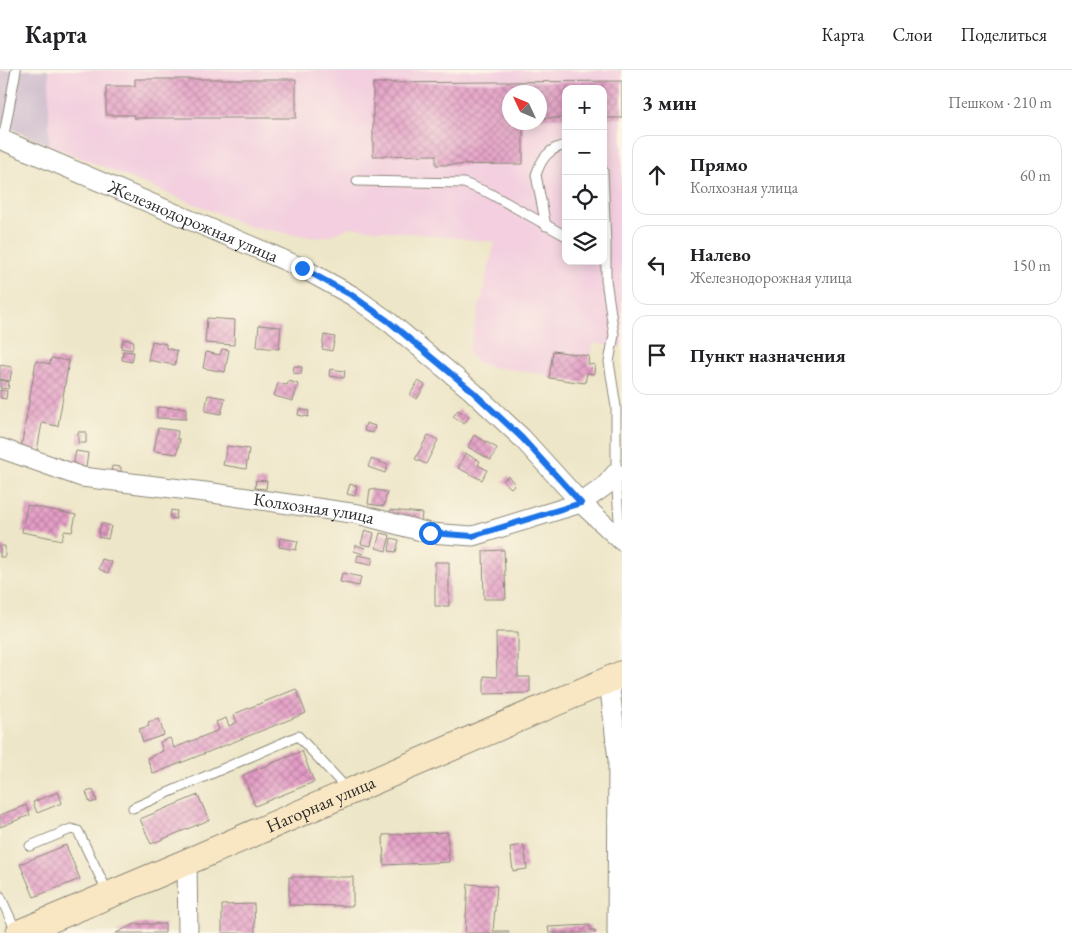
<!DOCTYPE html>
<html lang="ru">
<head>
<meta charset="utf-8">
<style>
	:root { --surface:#fff; --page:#f6f6f6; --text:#202124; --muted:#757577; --line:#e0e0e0 }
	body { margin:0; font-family:"EB Garamond",serif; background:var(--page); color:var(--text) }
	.controls { position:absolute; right:15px; top:15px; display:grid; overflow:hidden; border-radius:10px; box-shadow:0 2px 12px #0003 }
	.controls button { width:45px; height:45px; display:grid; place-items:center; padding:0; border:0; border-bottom:1px solid var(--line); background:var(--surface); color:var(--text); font:25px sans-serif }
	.compass { position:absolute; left:502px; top:15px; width:45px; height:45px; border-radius:50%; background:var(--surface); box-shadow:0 2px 12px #0003; rotate:314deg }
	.stop { position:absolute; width:15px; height:15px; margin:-11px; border:4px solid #1a73e8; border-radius:50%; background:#fff }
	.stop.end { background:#1a73e8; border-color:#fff; box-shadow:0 1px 5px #0008 }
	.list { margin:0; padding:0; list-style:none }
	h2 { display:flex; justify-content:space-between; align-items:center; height:65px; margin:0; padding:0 20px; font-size:21px }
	h2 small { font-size:16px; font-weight:400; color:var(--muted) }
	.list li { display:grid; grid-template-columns:32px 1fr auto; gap:15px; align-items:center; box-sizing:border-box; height:80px; margin:0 10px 10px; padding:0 10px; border:1px solid var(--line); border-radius:15px }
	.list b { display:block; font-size:19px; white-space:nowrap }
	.list p { margin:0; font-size:16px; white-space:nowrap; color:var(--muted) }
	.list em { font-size:16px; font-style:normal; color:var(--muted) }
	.icon { flex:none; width:28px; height:28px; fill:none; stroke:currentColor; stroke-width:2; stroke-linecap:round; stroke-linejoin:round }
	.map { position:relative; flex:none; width:622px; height:863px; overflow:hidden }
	header { display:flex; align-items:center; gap:30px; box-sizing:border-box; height:70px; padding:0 25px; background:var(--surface); border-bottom:1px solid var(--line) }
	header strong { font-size:24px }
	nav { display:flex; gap:28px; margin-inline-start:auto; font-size:18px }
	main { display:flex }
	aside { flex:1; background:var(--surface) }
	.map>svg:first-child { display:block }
	.built { fill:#f3cfdf; fill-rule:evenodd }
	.industrial { fill:#cfbdce }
	.building { fill:url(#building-cross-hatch) }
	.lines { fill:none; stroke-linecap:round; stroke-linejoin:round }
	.lane-casing { stroke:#8c887a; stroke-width:11 }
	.street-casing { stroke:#8c887a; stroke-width:21 }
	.secondary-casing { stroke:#8c887a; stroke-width:28 }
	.lane { stroke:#fff; stroke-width:9 }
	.street { stroke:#fff; stroke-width:19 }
	.secondary { stroke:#f9e7c3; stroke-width:26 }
	.route { stroke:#1a73e8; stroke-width:6 }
	.labels { text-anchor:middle; stroke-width:4.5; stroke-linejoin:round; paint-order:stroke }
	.street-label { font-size:18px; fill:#2b2b2b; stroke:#fcf5e5 }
</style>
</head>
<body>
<header>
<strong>Карта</strong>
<nav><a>Карта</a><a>Слои</a><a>Поделиться</a></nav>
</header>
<main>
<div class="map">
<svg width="622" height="863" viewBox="0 0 622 863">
	<defs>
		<pattern id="building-cross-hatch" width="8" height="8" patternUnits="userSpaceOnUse" patternTransform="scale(1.25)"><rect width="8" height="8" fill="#e49dc6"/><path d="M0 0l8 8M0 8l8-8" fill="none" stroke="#b980a1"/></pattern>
	</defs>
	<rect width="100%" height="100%" fill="#fcf5e5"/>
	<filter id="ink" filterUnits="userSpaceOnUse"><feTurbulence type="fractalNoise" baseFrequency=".02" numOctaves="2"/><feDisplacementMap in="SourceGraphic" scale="10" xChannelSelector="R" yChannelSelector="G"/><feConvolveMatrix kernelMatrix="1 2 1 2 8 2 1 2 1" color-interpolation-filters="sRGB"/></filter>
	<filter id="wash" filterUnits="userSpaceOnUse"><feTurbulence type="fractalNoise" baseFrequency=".0096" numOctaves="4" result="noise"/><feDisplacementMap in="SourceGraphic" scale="20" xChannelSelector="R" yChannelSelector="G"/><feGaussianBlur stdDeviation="1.12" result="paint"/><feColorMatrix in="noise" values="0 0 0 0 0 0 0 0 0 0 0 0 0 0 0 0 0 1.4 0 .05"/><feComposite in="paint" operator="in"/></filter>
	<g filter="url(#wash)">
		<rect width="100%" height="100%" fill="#ede6c8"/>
		<!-- built -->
		<path class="built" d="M49 0H622V277L593 273 588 293 595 295 594 304 587 303 585 313 549 308V305L493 297 477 292 468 283 495 172 350 157 332 165 316 168 251 157 49 75ZM566 19H603V191H566ZM510 22H540V52H510Z"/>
		<!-- industrial -->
		<path class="industrial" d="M0 0H49V75L0 54Z"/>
		<g id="blocks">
			<!-- building -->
			<path class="building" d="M135 9H296V48H134V45H106V16H135Z
				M622 11V48H603V19H566V48H540V22H510V52H523V94L436 95V85L373 86V13Z
				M207 248 235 250 234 275 205 273Z
				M259 255 281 257 279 279 257 277Z
				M324 265 335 267 332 281 322 279Z
				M123 269 134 271 132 280 121 278Z
				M152 271 166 274V278L177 281 175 295 148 290Z
				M222 279 229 280 225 302 203 298 206 282 220 285Z
				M123 281 134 282 132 292 122 290Z
				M553 281 589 286 588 294 595 295 594 304 587 303 585 313 549 308Z
				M51 288 69 291 58 356 42 353 37 381 21 378 36 291 50 294Z
				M0 295 12 297 10 311 0 309Z
				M294 296 302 297 301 304 293 303Z
				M330 299 345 301 344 308 329 306Z
				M0 310 9 312 8 319 0 318Z
				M289 311 298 314 293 331 274 326 278 313 287 315Z
				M418 311 425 315 417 329 410 325Z
				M0 320 7 321 6 329 0 328Z
				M208 325 225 328 221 344 205 341Z
				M157 337 186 338V349L157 348Z
				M299 339 309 341 308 347 298 345Z
				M458 340 469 347 464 354 453 347Z
				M366 353 375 356 373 363 364 361Z
				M158 358 178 361 177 369H180L177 384 154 381Z
				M78 362H86V373H78Z
				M428 365 438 370 426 394 415 389Z
				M474 365 497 378 491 390 468 377Z
				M227 376 249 379 246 399 223 395Z
				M76 381 88 383 86 398 73 396Z
				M465 383 480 391 478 395 487 400 482 410 458 398Z
				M371 389 388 395 385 403 368 397Z
				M112 396 121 397V404L111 403Z
				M508 406 515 414 511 418 503 411Z
				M256 410 267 411 266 419 255 418Z
				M350 414 357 416 355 426 347 424Z
				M370 419 387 422 384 436 368 434Z
				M27 435 76 445 72 462 64 461 62 470 22 462Z
				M171 440 177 441 176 449 170 448Z
				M390 440 422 443 421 451 390 448Z
				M101 453 111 456 108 469 98 467Z
				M365 460 374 463 371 476 361 474Z
				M380 463 390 465 386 481 376 478Z
				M280 468 298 471 296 480 279 477Z
				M391 468 399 470 396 482 389 481Z
				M356 475 365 478 363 484 354 481Z
				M0 476H5V487H0Z
				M504 480 506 529H484L483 481Z
				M358 485 373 488 371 495 356 492Z
				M102 489 112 492 108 503 99 499Z
				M435 492H449V536H435Z
				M342 503 361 507 359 516 340 512Z
				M496 562H518V607H530V623L484 624V606L497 607Z
				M296 619 306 643 153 704 147 688 163 681 160 672 170 668 174 678 219 660 216 652 226 648 229 656 237 652 234 644Z
				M159 649 164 665 143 672 139 659 149 656 148 652Z
				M302 681 314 712 255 736 243 705Z
				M93 720 97 731 90 733 86 722Z
				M58 722 62 733 37 743 33 732Z
				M198 725 209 750 151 774 140 749Z
				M26 735 30 745 0 757V745Z
				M447 762 449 792 384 795 383 765Z
				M66 775 80 809 34 827 20 794Z
				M524 775 527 799 513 801 510 777Z
				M289 807H353V836L289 835Z
				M468 814 497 816 493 861H509V863H465Z
				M254 834 255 863H222V835Z
				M135 854H165V863H116Z
				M590 855V860H595V863H549L548 857Z"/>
		</g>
	</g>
	<g filter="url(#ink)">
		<use href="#blocks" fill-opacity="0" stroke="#8c887a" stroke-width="1"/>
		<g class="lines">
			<defs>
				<path id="lane" d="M3 70 16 0
					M603 101 606 175
					M357 111 464 113 489 123 566 166
					M546 156 536 105C541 89 549 78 566 75
					M603 175H606V210L614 265 609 292 616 337V403L620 466
					M133 738 298 666 348 720
					M30 776 71 759 78 761 108 823
					M0 826 17 863"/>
				<g id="street">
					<path id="s1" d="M0 69 277 187 302 198 353 226 388 251 472 321 522 368 581 433 622 471"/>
					<path id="s2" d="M0 378 82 407 213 423 358 444 429 463 473 466 581 433 605 416 616 403"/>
					<path d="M609 610 618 690 617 863"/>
					<path d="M187 792 188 863"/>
				</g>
				<g id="secondary">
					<path id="s3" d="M19 863 187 792 622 604"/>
				</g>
			</defs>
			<!-- lane casing -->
			<use href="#lane" class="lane-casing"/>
			<!-- street casing -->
			<use href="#street" class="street-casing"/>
			<!-- secondary casing -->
			<use href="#secondary" class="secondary-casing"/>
			<!-- lane -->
			<use href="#lane" class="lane"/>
			<!-- street -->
			<use href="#street" class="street"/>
			<!-- secondary -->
			<use href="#secondary" class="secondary"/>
		</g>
	</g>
	<g class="lines" filter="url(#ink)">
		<!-- route -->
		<path class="route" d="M302 198 353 226 388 251 472 321 522 368 581 433 473 466 430 463"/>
	</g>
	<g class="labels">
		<!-- street labels -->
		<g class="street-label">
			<text dy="6" stroke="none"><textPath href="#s1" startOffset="210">Железнодорожная улица</textPath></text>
			<text dy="6" stroke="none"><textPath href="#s2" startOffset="321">Колхозная улица</textPath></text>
			<text dy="6" stroke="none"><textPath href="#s3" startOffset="328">Нагорная улица</textPath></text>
		</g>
	</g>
</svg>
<div class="controls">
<button>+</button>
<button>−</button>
<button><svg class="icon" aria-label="locate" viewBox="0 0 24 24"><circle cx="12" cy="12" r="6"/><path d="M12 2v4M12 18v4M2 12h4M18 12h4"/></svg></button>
<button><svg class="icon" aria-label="layers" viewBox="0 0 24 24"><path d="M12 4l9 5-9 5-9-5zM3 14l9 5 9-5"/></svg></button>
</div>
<svg class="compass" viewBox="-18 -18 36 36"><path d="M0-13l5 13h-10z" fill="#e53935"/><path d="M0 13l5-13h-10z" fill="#757577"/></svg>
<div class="stop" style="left:430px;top:463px"></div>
<div class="stop end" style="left:302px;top:198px"></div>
</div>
<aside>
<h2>3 мин<small>Пешком · 210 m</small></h2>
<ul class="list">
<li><svg class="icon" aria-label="ahead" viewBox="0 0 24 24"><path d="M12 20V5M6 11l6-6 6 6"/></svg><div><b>Прямо</b><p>Колхозная улица</p></div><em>60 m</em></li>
<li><svg class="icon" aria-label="left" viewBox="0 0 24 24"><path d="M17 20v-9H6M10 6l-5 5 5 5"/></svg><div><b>Налево</b><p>Железнодорожная улица</p></div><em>150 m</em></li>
<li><svg class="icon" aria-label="arrive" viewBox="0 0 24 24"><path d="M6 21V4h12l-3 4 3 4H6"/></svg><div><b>Пункт назначения</b></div></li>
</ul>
</aside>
</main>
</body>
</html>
